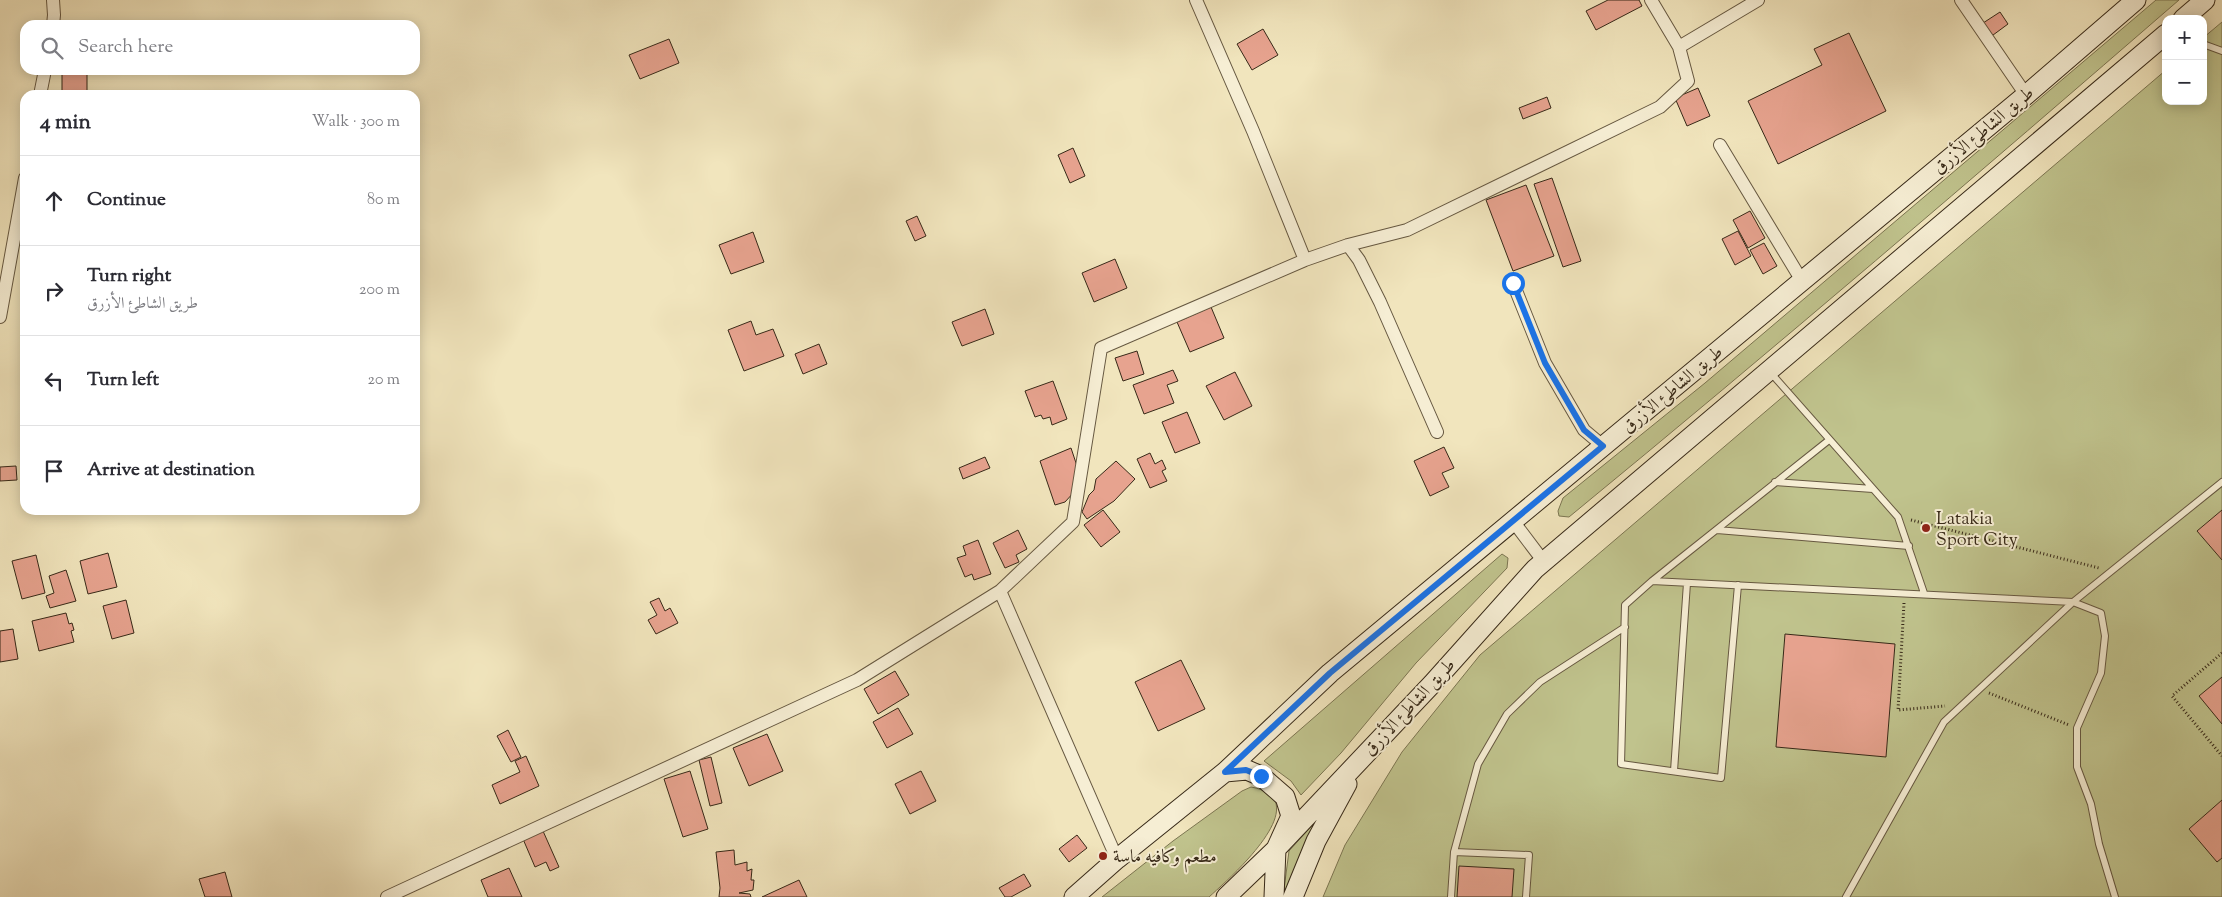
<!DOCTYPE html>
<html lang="en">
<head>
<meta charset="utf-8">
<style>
	:root { --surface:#fff; --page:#f7f7f7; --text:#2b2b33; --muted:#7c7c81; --line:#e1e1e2 }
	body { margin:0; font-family:"Sorts Mill Goudy",Amiri,serif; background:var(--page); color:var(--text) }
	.controls { position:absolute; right:15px; top:15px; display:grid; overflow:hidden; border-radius:10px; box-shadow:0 2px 12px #0003 }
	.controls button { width:45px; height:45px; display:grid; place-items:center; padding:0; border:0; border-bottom:1px solid var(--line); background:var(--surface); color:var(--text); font:25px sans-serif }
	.stop { position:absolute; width:15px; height:15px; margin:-11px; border:4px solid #1a73e8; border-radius:50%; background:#fff }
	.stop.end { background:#1a73e8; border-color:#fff; box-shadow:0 1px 5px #0008 }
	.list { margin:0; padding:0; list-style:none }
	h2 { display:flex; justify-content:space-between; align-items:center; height:65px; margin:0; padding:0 20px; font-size:21px }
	h2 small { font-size:16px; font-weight:400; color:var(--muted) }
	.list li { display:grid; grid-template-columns:32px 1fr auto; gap:15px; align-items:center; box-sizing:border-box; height:90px; padding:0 20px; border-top:1px solid var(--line) }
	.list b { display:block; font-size:19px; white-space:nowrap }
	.list p { margin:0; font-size:16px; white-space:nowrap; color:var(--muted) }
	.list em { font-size:16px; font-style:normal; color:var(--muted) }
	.icon { flex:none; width:28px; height:28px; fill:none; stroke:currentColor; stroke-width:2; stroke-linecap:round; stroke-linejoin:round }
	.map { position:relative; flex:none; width:2222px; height:897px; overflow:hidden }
	.search { position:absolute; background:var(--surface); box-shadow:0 2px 12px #0003; left:20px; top:20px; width:400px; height:55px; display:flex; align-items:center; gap:12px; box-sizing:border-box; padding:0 18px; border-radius:15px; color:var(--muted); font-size:19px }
	.panel { position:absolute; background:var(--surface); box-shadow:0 2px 12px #0003; left:20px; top:90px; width:400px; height:425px; border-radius:15px }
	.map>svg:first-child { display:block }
	.green { fill:#c0c38d; stroke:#7c7652 }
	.building { fill:#e7a38f; stroke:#372918 }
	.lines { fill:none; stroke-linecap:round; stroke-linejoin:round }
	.service-casing { stroke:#665841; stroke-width:8 }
	.minor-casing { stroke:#665841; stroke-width:14 }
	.secondary-casing { stroke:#372918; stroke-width:21 }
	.path { stroke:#372918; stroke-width:3; stroke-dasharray:1 2.5; stroke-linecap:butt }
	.service { stroke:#f6eed4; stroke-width:6 }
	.minor { stroke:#f6eed4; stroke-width:12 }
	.secondary { stroke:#f6eed4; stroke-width:19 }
	.route { stroke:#1a73e8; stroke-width:6 }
	.poi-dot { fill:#8f2418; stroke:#f6eed4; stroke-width:2 }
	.labels { text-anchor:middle; stroke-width:4; stroke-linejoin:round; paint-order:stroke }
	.street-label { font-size:18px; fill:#372918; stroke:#f6eed4 }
	.poi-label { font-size:18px; fill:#372918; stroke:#f6eed4; text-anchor:start }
</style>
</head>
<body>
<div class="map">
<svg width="2222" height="897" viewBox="0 0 2222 897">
	<rect width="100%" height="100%" fill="#f1e5bd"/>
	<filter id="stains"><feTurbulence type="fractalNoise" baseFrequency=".004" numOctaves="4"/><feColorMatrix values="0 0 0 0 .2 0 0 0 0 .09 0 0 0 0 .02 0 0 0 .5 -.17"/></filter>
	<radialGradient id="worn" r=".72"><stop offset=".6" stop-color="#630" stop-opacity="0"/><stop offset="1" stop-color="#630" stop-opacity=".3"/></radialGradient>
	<!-- green -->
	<path class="green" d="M2156 0H2179C1977 175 1775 348 1569 517L1559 516 1558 511 1563 498 1705 383Z
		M2222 22V897H1323L1345 845 1402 752 1480 655 2166 70V101H2203V38Z
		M1502 554 1508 558 1507 568 1416 663 1341 753 1301 795 1291 781 1264 761Z
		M1251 787C1320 799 1230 878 1209 897H1102L1173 841 1242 791Z
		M1316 821 1285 897H1283L1289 851Z"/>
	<!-- building -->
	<path class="building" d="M1608 0H1639L1642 6 1596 30 1586 11Z
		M2000 12 2008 24 1989 38 1980 25Z
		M1263 29 1278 55 1252 70 1237 44Z
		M1849 33 1886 111 1778 164 1748 101 1822 65 1814 49Z
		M669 39 679 63 640 79 629 55Z
		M62 70H87V95H62Z
		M1698 88 1710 116 1687 126 1675 98Z
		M1547 97 1551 108 1523 119 1519 108Z
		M1073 148 1085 176 1070 183 1058 155Z
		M1552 178 1581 261 1563 267 1534 184Z
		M1526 185 1554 256 1513 271 1486 200Z
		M1750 211 1765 238 1748 248 1733 220Z
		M917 216 926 236 915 241 906 221Z
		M1738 231 1751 256 1735 265 1722 239Z
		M753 232 764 262 731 274 719 245Z
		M1764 243 1777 266 1763 274 1750 250Z
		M1115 259 1127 288 1094 302 1082 273Z
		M1211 307 1224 338 1190 352 1177 322Z
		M985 309 994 334 962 346 952 322Z
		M751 321 756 335 773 329 784 356 744 371 728 330Z
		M819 344 827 364 803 374 795 354Z
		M1137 351 1144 374 1123 381 1115 358Z
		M1173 370 1178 381 1167 385 1174 403 1144 414 1133 385Z
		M1235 372 1252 406 1224 420 1206 386Z
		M1053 381 1067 419 1052 425 1050 417 1043 419 1041 415 1035 417 1025 391Z
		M1187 412 1200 443 1175 453 1162 422Z
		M1444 447 1454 468 1442 473 1449 487 1430 496 1414 461Z
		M1071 448 1078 469 1075 491 1065 502 1055 505 1040 461Z
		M1150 453 1155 464 1162 460 1166 469 1162 471 1167 481 1150 488 1137 459Z
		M985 457 990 468 963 479 959 468Z
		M1116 461 1135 479 1114 501 1087 519 1082 512 1089 495 1094 490 1096 479Z
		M16 466 17 480 0 481V467Z
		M1103 510 1120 532 1101 547 1084 525Z
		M2222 510V560L2197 531Z
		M1018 530 1027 549 1016 555 1019 562 1005 568 993 543Z
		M978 540 991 574 974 580 972 574 965 577 957 558 966 555 963 546Z
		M108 553 117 587 88 594 80 561Z
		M36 555 45 593 22 599 12 561Z
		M66 570 76 601 50 608 46 596 54 593 49 576Z
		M659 598 665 611 670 608 678 623 656 634 648 620 657 615 650 602Z
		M126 600 134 633 112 639 103 606Z
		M66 613 69 624 72 623 74 630 71 631 74 642 39 651 32 621Z
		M13 629 18 659 0 662V631Z
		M1785 634 1895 644 1886 757 1776 747Z
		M1181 660 1205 709 1158 731 1135 682Z
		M895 671 909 695 878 714 864 689Z
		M2222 677V724L2199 696Z
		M898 708 913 734 887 748 873 722Z
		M508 730 521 757 511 762 497 736Z
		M767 734 783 771 749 786 733 748Z
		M526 756 539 786 500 804 492 785 520 772 515 761Z
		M711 757 722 803 710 806 699 760Z
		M690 771 708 829 683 837 664 779Z
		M921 771 936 801 910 814 895 784Z
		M2222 800V858L2217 862 2189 829Z
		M543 831 559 867 550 871 546 862 535 867 523 839Z
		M1077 835 1087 848 1069 862 1059 849Z
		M734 850 735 865 747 862V871L752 869 751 880H754L753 890 739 893 750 894 751 897H719L720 888 716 852Z
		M1459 866 1514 869 1512 897H1457Z
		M509 868 522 897H488L481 880Z
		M225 872 232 897H205L199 879Z
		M1024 874 1031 886 1011 897H1005L999 888Z
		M799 880 807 897H762Z"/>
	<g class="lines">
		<defs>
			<path id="service" d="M2203 44 2222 51
				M1770 372 1898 517 1924 593
				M1829 440 1652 581 2073 602 2101 613 2105 636 2101 673 2077 728V767L2091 804 2099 844 2115 897
				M1775 482 1873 489
				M1717 530 1909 546
				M1652 581 1625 605 1621 764 1721 778 1738 585
				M1674 771 1687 583
				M1454 852 1529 855 1526 897
				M1451 897 1454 852 1478 764 1507 714 1540 682 1625 627
				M1846 897 1944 722 2073 602 2222 482"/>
			<path id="minor" d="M1196 0 1253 131 1305 260
				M1961 0 2026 95
				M53 25 54 15 53 0
				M1679 47 1758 0
				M40 95 45 70
				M1720 145 1802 281
				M1348 245 1359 260 1380 302 1437 432
				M1513 283 1545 363 1584 430 1603 446
				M0 317 25 178
				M1513 521 1544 562
				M1000 591 1117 859
				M387 897 857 680 1000 591 1073 522 1101 348 1305 260 1348 245 1407 230 1660 107 1688 81 1679 47 1651 0"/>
			<path id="secondary" d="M2183 19 2205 0
				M1225 772 1247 770 1261 776 1285 797 1291 816 1276 849 1274 897
				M1074 897 1117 859 1225 772 1330 673 2026 95 2136 0
				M1226 897 1276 849 1432 684 1535 569 2166 34
				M1293 897 1316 841 1347 784"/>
		</defs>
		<!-- service casing -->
		<use href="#service" class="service-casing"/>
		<!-- minor casing -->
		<use href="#minor" class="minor-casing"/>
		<!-- secondary casing -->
		<use href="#secondary" class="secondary-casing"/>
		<!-- path -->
		<path class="path" d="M1911 520 2099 568
			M1904 603 1898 710 1945 706
			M2222 653 2172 696 2222 756
			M1989 693 2069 725"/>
		<!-- service -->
		<use href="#service" class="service"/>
		<!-- minor -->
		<use href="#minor" class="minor"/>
		<!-- secondary -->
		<use href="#secondary" class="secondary"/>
	</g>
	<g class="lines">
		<!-- route -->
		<path class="route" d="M1261 776 1246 770 1225 772 1330 673 1603 446 1584 430 1545 363 1513 283"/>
	</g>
	<!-- markers -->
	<g class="poi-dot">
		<circle cx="1926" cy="528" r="5"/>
		<circle cx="1103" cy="856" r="5"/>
	</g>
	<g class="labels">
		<!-- street labels -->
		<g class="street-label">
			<text transform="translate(1983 130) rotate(-40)" y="6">طريق الشاطئ الأزرق</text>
			<text transform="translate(1672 389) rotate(-40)" y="6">طريق الشاطئ الأزرق</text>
			<text transform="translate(1409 707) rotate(-47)" y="6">طريق الشاطئ الأزرق</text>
		</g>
		<!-- poi labels -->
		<g class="poi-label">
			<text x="1936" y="524">Latakia<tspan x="1936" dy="21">Sport City</tspan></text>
			<text x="1113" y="862">مطعم وكافيه ماسة</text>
		</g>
	</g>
	<rect width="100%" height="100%" filter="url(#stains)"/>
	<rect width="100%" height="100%" fill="url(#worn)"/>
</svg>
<div class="controls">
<button>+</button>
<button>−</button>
</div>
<div class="stop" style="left:1513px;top:283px"></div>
<div class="stop end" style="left:1261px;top:776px"></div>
<div class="search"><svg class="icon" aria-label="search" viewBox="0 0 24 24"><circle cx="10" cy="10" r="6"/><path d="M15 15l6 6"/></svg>Search here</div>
<section class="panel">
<h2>4 min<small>Walk · 300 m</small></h2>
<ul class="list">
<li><svg class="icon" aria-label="ahead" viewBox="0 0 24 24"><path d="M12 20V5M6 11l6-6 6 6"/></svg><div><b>Continue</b></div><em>80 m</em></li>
<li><svg class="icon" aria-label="right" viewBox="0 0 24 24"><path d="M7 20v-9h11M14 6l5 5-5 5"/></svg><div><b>Turn right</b><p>طريق الشاطئ الأزرق</p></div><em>200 m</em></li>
<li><svg class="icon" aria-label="left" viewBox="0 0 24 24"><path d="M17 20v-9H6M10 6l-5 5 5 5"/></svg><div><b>Turn left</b></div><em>20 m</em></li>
<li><svg class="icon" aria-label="arrive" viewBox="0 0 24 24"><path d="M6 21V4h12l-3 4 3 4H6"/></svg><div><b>Arrive at destination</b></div></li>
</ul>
</section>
</div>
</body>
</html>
